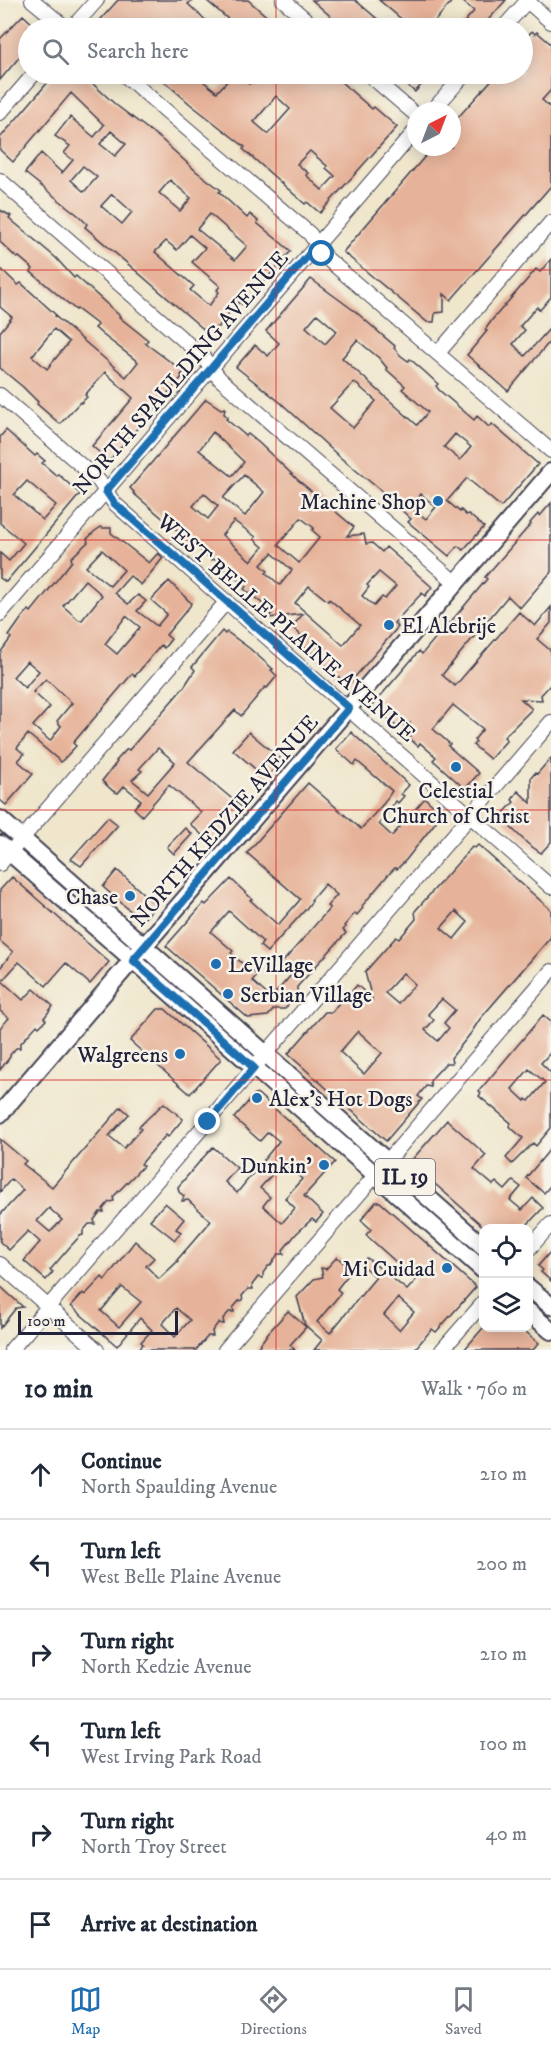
<!DOCTYPE html>
<html lang="en">
<head>
<meta charset="utf-8">
<style>
	:root { --surface:#fff; --page:#f2f2f3; --text:#1f2937; --muted:#747a83; --line:#e0e1e3; --accent:#1f6fb2 }
	body { margin:0; font-family:"IM FELL DW Pica",serif; background:var(--page); color:var(--text) }
	.controls { position:absolute; right:18px; bottom:18px; display:grid; overflow:hidden; border-radius:12px; box-shadow:0 3px 15px #0003 }
	.controls button { width:54px; height:54px; display:grid; place-items:center; padding:0; border:0; border-bottom:2px solid var(--line); background:var(--surface); color:var(--text); font:30px sans-serif }
	.compass { position:absolute; left:407px; top:102px; width:54px; height:54px; border-radius:50%; background:var(--surface); box-shadow:0 3px 15px #0003; rotate:42deg }
	.scale { position:absolute; left:18px; bottom:15px; width:160px; box-sizing:border-box; padding-left:6px; border:3px solid #22223b; border-top:0; font-size:16px; line-height:21px; white-space:nowrap; color:#22223b; -webkit-text-stroke:4px #f7f3e8; paint-order:stroke }
	.stop { position:absolute; width:18px; height:18px; margin:-14px; border:4px solid #1f6fb2; border-radius:50%; background:#fff }
	.stop.end { background:#1f6fb2; border-color:#fff; box-shadow:0 2px 6px #0008 }
	.list { margin:0; padding:0; list-style:none }
	h2 { display:flex; justify-content:space-between; align-items:center; height:78px; margin:0; padding:0 24px; font-size:26px }
	h2 small { font-size:20px; font-weight:400; color:var(--muted) }
	.list li { display:grid; grid-template-columns:39px 1fr auto; gap:18px; align-items:center; box-sizing:border-box; height:90px; padding:0 24px; border-top:2px solid var(--line) }
	.list b { display:block; font-size:22px; white-space:nowrap }
	.list p { margin:0; font-size:20px; white-space:nowrap; color:var(--muted) }
	.list em { font-size:20px; font-style:normal; color:var(--muted) }
	.icon { flex:none; width:33px; height:33px; fill:none; stroke:currentColor; stroke-width:2; stroke-linecap:round; stroke-linejoin:round }
	.map { position:relative; flex:none; width:551px; height:1350px; overflow:hidden }
	.search { position:absolute; background:var(--surface); box-shadow:0 3px 15px #0003; left:18px; right:18px; top:18px; height:66px; display:flex; align-items:center; gap:15px; box-sizing:border-box; padding:0 21px; border-radius:33px; color:var(--muted); font-size:22px }
	.sheet { height:618px; background:var(--surface) }
	nav { display:flex; justify-content:space-around; align-items:center; box-sizing:border-box; height:84px; border-top:2px solid var(--line); background:var(--surface); font-size:16px; color:var(--muted) }
	nav a { display:grid; justify-items:center; gap:3px }
	nav .on { color:var(--accent) }
	.map>svg:first-child { display:block }
	.building { fill:#e6b299; fill-rule:evenodd }
	.lines { fill:none; stroke-linecap:round; stroke-linejoin:round }
	.minor-casing { stroke:#413f51; stroke-width:16 }
	.major-casing { stroke:#413f51; stroke-width:20 }
	.minor { stroke:#fff; stroke-width:14 }
	.major { stroke:#fff; stroke-width:16 }
	.route { stroke:#1f6fb2; stroke-width:8 }
	.grid { fill:none; stroke:#d62828; stroke-width:1.5; stroke-opacity:0.55 }
	.poi-dot { fill:#1f6fb2; stroke:#f7f3e8; stroke-width:2 }
	.labels { text-anchor:middle; stroke-width:5; stroke-linejoin:round; paint-order:stroke }
	.shield { fill:#f7f3e8; stroke:#62616f; stroke-width:1.5 }
	.shield-label { font-size:21px; font-weight:bold; fill:#22223b }
	.street-label { font-size:22px; fill:#22223b; stroke:#f7f3e8 }
	.poi-label { font-size:22px; fill:#22223b; stroke:#f7f3e8; text-anchor:end }
</style>
</head>
<body>
<div class="map">
<svg width="551" height="1350" viewBox="0 0 551 1350">
	<rect width="100%" height="100%" fill="#f7f3e8"/>
	<filter id="ink" filterUnits="userSpaceOnUse"><feTurbulence type="fractalNoise" baseFrequency=".0167" numOctaves="2"/><feDisplacementMap in="SourceGraphic" scale="12" xChannelSelector="R" yChannelSelector="G"/><feConvolveMatrix kernelMatrix="1 2 1 2 8 2 1 2 1" color-interpolation-filters="sRGB"/></filter>
	<filter id="wash" filterUnits="userSpaceOnUse"><feTurbulence type="fractalNoise" baseFrequency=".008" numOctaves="4" result="noise"/><feDisplacementMap in="SourceGraphic" scale="24" xChannelSelector="R" yChannelSelector="G"/><feGaussianBlur stdDeviation="1.35" result="paint"/><feColorMatrix in="noise" values="0 0 0 0 0 0 0 0 0 0 0 0 0 0 0 0 0 1.4 0 .05"/><feComposite in="paint" operator="in"/></filter>
	<g filter="url(#wash)">
		<rect width="100%" height="100%" fill="#efe6cc"/>
		<g id="blocks">
			<!-- building -->
			<path class="building" d="M118 0H192L188 4 214 28H93Z
				M206 0H248L280 28H243L237 23 235 25Z
				M312 0H355L388 28H344Z
				M379 0H453L429 28H412Z
				M461 0H506L481 28H459L474 11Z
				M23 15 37 28H28V47L0 80V39Z
				M532 31 535 34 537 32 551 44V90L542 100 551 108V186L451 300 444 294V312L435 313 434 322H427L343 252 433 147H452V124L497 74H522V42Z
				M55 74H82L116 105 161 139 197 172 221 190 219 192 247 218 250 214 258 221 257 223 291 251 243 305 239 302 221 322 219 327H216L213 332 208 333 85 227 87 224 79 216 25 173 41 153 62 173 73 160 64 153 70 146 55 136 70 117 94 137 104 125 71 93 13 162 0 150V138ZM111 131 126 144 115 156 100 144ZM83 166 97 177 84 192 71 180ZM170 180 191 198 180 211 159 193ZM112 194 132 212 122 224 101 206ZM210 214 247 246 235 260 197 229ZM190 235 205 248 192 262 220 286 217 290 219 292 209 306 190 290 194 286 155 252 166 241 177 250Z
				M156 74H200L205 78 203 81 217 92 234 74 249 84 257 74H332L372 109 374 107 397 127 320 213 307 202 305 204 243 149 245 147 190 104ZM276 96 290 109 268 134 254 122ZM310 151 327 166 326 168 335 176 322 190 306 175 308 173 297 164Z
				M394 74H431L415 92Z
				M0 210 11 216 9 218 56 258 74 278 76 276 120 316 119 317 148 340 145 343 184 372 181 375 182 377 109 461 92 446 133 398 105 372 85 395 87 397 81 403 80 402 60 424 37 404 38 402 23 387 0 368V332L12 317 0 307V268L18 285 21 283 56 315 55 316 126 377 138 362 103 335 95 328 98 325 77 309 76 310 31 272 33 269 19 257 17 258 0 242ZM54 329 69 342 47 369 32 356Z
				M551 259V297L540 310 537 307 520 326 525 330 513 344 525 356 551 327V340L508 391 467 355 487 331 485 330 492 320 526 281 536 269 540 272Z
				M311 279 356 312 382 335 395 346 394 348 400 355 408 361 410 359 425 372 438 384 436 386 439 390 474 420 477 416 489 427 492 424 538 464 501 507 467 478 447 501 460 512 461 510 466 515 468 514 484 527 463 550 458 546 449 556 408 522 411 519 379 489 342 459 281 403 236 367 255 345 268 356 279 343 266 331ZM317 314 337 331 325 344 306 327ZM357 340 379 358 387 368 386 369 405 386 402 389 428 412 417 425 342 358ZM354 382 376 401 353 428 330 408ZM455 434 471 447 460 460 444 447ZM421 494 436 507 426 519 410 507Z
				M206 399 221 409 225 408 224 414 228 417 226 419 246 436 248 434 259 443 298 480 354 527 347 536 364 534 366 544 372 543 382 552 386 547 432 587 425 596 422 593 394 623 398 627 348 685 302 645 306 640 292 627 303 614 268 618 273 612 244 589 246 587 214 559 212 560 133 493 134 492 130 488ZM213 432 244 462 232 476 199 450ZM244 475 264 492 245 516 223 498ZM204 493 218 506 208 519 193 506ZM301 518 314 528 312 530 320 537 299 563 278 545ZM234 521 256 537 254 539 263 547 251 561 222 535ZM272 553 292 570 280 585 266 573 268 571 261 565ZM379 572 396 586 385 599 382 597 374 606 362 596 369 587 367 585ZM309 586 328 601 329 599 360 625 343 645 295 603Z
				M6 430 35 456 37 454 45 461 42 463 57 476 58 474 80 494 6 582 0 578V553L9 561 24 543 0 523V437ZM27 481 56 505 43 520 14 495Z
				M551 503V572L520 608 508 596 442 675 455 686 519 612 535 626 551 607V623L537 639 551 651V684L541 695 542 700 521 699 532 709 504 737 507 740 490 759 473 745 476 742 474 740 483 729 453 705 433 729 450 744 448 746 479 773 465 789 433 760 436 757 420 743 418 746 409 738 411 736 410 723 396 726 372 706 419 651 422 654 448 623 449 624 487 579 485 577 531 524 530 523 538 514 540 516Z
				M101 527 103 528H111V533L149 563 158 553 163 558 141 585 130 576 115 593 128 604 138 595 146 601 137 611 157 626 167 614 151 600 169 581 191 603 190 606 166 635 171 639 164 648 161 645 135 676 132 674 73 743 76 746 61 762 28 734 17 748 24 754 18 761 33 774 6 805 0 800V653L11 638 9 636 23 616 29 610 31 612 72 561 71 558 88 542 87 539 95 531ZM102 550 124 570 110 586 86 567ZM85 580 102 595 82 620H79L63 606ZM126 616 140 627 117 654 105 644ZM27 661 39 671 25 688 13 677ZM46 679 72 703 57 721 61 726 50 741 33 726 50 707 33 692Z
				M222 631 225 634 227 632 249 648 273 669 271 670 277 676 267 688 265 687 241 716 235 710 188 762 243 808 212 844 190 824 201 812 169 785 142 816 134 808 141 800 124 786 118 793 113 791 102 781 117 762 116 761 127 749 129 750 184 687 195 670 192 667ZM158 748 175 762 148 793 132 780 142 771 139 769Z
				M249 732 282 760 266 778 233 750Z
				M351 732 409 785 401 794 404 796 398 803 396 801 379 824 392 836 425 798 442 814 406 860 397 869 395 868 387 876 362 906 363 908 357 915 355 913 344 926 346 927 343 930 346 933 297 987V994L285 1009H274L268 1016 248 1018 166 946 204 903 206 905 231 879 252 899 250 900 278 925 299 901 300 899 247 853 308 783 361 829 384 803 392 791 357 761 354 765 336 749ZM325 884 337 895 327 906 330 908 281 964 292 974 271 998 252 981 257 975 237 959 231 953 233 951 211 932 229 911 263 942 260 946 267 952 306 909 312 901 311 900Z
				M551 758V842L541 853 528 844 500 817 514 802 512 800 518 791 531 803V778L535 773 537 774Z
				M108 817 118 825 81 866 71 859Z
				M185 828 192 834 174 854 167 847Z
				M478 845 551 910V937L480 1019 471 1033 451 1058 452 1063H446L433 1077 430 1081 431 1087 426 1086 418 1096 422 1099 386 1141 288 1054 325 1012H332L338 1004 341 1001 343 1002 357 985 372 999 365 972 396 937 399 939 416 919 415 911 472 847 475 848ZM456 911 468 922 454 939 441 928ZM403 973 415 984 398 1004 385 993ZM442 999 455 1010 444 1023 449 1028 438 1041 425 1030 434 1020 428 1014ZM358 1031 382 1053 364 1074 340 1052Z
				M117 870 156 905 142 921 103 887Z
				M12 877 109 962 90 984 66 963 46 986 19 962 2 981 23 1000 34 989 53 1006 44 1018 46 1020 39 1027 37 1025 20 1044V1048H16L10 1055V1057L0 1070V1028L9 1018 0 1011V968L13 952 0 941V890Z
				M158 1009H165L221 1059 190 1094 130 1041Z
				M543 1015 551 1022V1052L541 1063 551 1073V1128L536 1146 533 1143 512 1164 506 1158 523 1138 509 1126 511 1123 479 1096 481 1093 479 1091ZM529 1069 545 1082 529 1101 526 1099 525 1101 512 1089Z
				M255 1094H258L335 1162 304 1196 323 1214 316 1222 312 1219 296 1234 283 1250 284 1254H278L270 1266H268L263 1273V1278L258 1277 252 1285 253 1289H248L242 1296 243 1300 239 1301 233 1308 234 1312H229L223 1319 224 1324 218 1323 212 1331 213 1336H208L196 1350H138L143 1344 141 1342 152 1330 140 1318 117 1346 71 1306 83 1293 85 1295 102 1277 105 1280 135 1241 154 1258 146 1266 159 1279 178 1261 177 1260 211 1221 188 1200 182 1201 184 1196 179 1192 178 1187 201 1160 213 1147 237 1168 225 1182 237 1193 279 1141 268 1132 260 1141 234 1118ZM283 1162 302 1179 285 1198 295 1208 282 1223 263 1206 270 1197 260 1188ZM122 1287 141 1302 119 1327 101 1311ZM176 1308 190 1320 175 1337 162 1324Z
				M164 1103 183 1119 168 1137 166 1135 158 1144 141 1164 143 1166 113 1197 114 1201 109 1202 103 1209 104 1212H100L94 1220 95 1224H89L83 1231V1235L80 1236 69 1248 50 1270 53 1272 46 1280 24 1261 40 1242 28 1231 9 1250 0 1242V1215L23 1190 11 1179 0 1192V1139L26 1161 23 1164 52 1187 121 1107 129 1114 109 1136 124 1148 141 1129 139 1127 146 1120ZM49 1208 62 1220 50 1232 37 1221Z
				M447 1120 486 1155 474 1169 493 1185 496 1182 505 1190 513 1181 521 1187 510 1200 522 1210 533 1198 543 1208 524 1228H485L410 1162Z
				M551 1148V1185L544 1193 526 1178Z
				M376 1202H380L476 1287 436 1332 432 1329 414 1350H314L322 1340 305 1325 297 1297 314 1279 323 1277 321 1268 326 1269 337 1257 352 1270 337 1289 341 1293 317 1322 330 1333 376 1277 361 1265 367 1258 407 1290 416 1280 366 1235 371 1229 361 1220ZM398 1298 414 1312 399 1330 384 1315Z
				M165 1203 184 1219 176 1229 181 1232 175 1240 150 1220Z
				M551 1251V1281L541 1272 543 1270 538 1266Z
				M0 1286 23 1307 16 1308 0 1328Z
				M288 1311 306 1327 290 1345 295 1350H256L268 1333Z
				M483 1328H521L539 1343 533 1350H464Z"/>
		</g>
	</g>
	<g filter="url(#ink)">
		<use href="#blocks" fill-opacity="0" stroke="#413f51" stroke-width="1.5"/>
		<g class="lines">
			<defs>
				<path id="minor" d="M32 0 66 28
					M283 0 316 28
					M526 0 551 22
					M72 28 97 0
					M503 28 528 0
					M123 74 310 234 325 257 551 451
					M368 74 416 115
					M432 111 465 74
					M0 113 34 74
					M0 180 202 356 220 379 456 583
					M438 353 551 222
					M0 395 99 481 114 503 551 887
					M0 614 416 130
					M0 864 227 601
					M528 1250 551 1224
					M0 1264 97 1350
					M11 1350 551 722
					M225 1350 551 971
					M442 1350 484 1302"/>
				<path id="major" d="M0 819 484 1247
					M0 844 133 960 484 1271
					M0 1114 551 472
					M528 1287 551 1306
					M528 1311 551 1331"/>
			</defs>
			<!-- minor casing -->
			<use href="#minor" class="minor-casing"/>
			<!-- major casing -->
			<use href="#major" class="major-casing"/>
			<!-- minor -->
			<use href="#minor" class="minor"/>
			<!-- major -->
			<use href="#major" class="major"/>
		</g>
	</g>
	<g class="lines" filter="url(#ink)">
		<!-- route -->
		<path class="route" d="M208 1122 254 1068 133 960 349 708 114 503 106 491 317 245 322 254"/>
	</g>
	<!-- grid -->
	<path class="grid" d="M276 0V28M276 74V1350M0 270H551M0 540H551M0 810H551M0 1080H551"/>
	<!-- markers -->
	<g class="poi-dot">
		<circle cx="438" cy="501" r="6"/>
		<circle cx="389" cy="625" r="6"/>
		<circle cx="456" cy="767" r="6"/>
		<circle cx="130" cy="896" r="6"/>
		<circle cx="216" cy="964" r="6"/>
		<circle cx="228" cy="994" r="6"/>
		<circle cx="180" cy="1054" r="6"/>
		<circle cx="257" cy="1098" r="6"/>
		<circle cx="324" cy="1165" r="6"/>
		<circle cx="447" cy="1268" r="6"/>
	</g>
	<g class="labels">
		<!-- shield labels -->
		<rect class="shield" x="375" y="1159" width="60" height="36" rx="4.5"/>
		<g class="shield-label">
			<text x="405" y="1184">IL 19</text>
		</g>
		<!-- street labels -->
		<g class="street-label">
			<text transform="translate(180 372) rotate(-49)" y="8">NORTH SPAULDING AVENUE</text>
			<text transform="translate(287 627) rotate(41)" y="8">WEST BELLE PLAINE AVENUE</text>
			<text transform="translate(224 820) rotate(-49)" y="8">NORTH KEDZIE AVENUE</text>
		</g>
		<!-- poi labels -->
		<g class="poi-label">
			<text x="426" y="509">Machine Shop</text>
			<text x="401" y="633" text-anchor="start">El Alebrije</text>
			<text x="456" y="798" text-anchor="middle">Celestial<tspan x="456" dy="25">Church of Christ</tspan></text>
			<text x="118" y="904">Chase</text>
			<text x="228" y="972" text-anchor="start">LeVillage</text>
			<text x="240" y="1002" text-anchor="start">Serbian Village</text>
			<text x="168" y="1062">Walgreens</text>
			<text x="269" y="1106" text-anchor="start">Alex's Hot Dogs</text>
			<text x="312" y="1173">Dunkin'</text>
			<text x="435" y="1276">Mi Cuidad</text>
		</g>
	</g>
</svg>
<div class="controls">
<button><svg class="icon" aria-label="locate" viewBox="0 0 24 24"><circle cx="12" cy="12" r="6"/><path d="M12 2v4M12 18v4M2 12h4M18 12h4"/></svg></button>
<button><svg class="icon" aria-label="layers" viewBox="0 0 24 24"><path d="M12 4l9 5-9 5-9-5zM3 14l9 5 9-5"/></svg></button>
</div>
<svg class="compass" viewBox="-18 -18 36 36"><path d="M0-13l5 13h-10z" fill="#e53935"/><path d="M0 13l5-13h-10z" fill="#747a83"/></svg>
<div class="scale">100 m</div>
<div class="stop" style="left:322px;top:254px"></div>
<div class="stop end" style="left:208px;top:1122px"></div>
<div class="search"><svg class="icon" aria-label="search" viewBox="0 0 24 24"><circle cx="10" cy="10" r="6"/><path d="M15 15l6 6"/></svg>Search here</div>
</div>
<section class="sheet">
<h2>10 min<small>Walk · 760 m</small></h2>
<ul class="list">
<li><svg class="icon" aria-label="ahead" viewBox="0 0 24 24"><path d="M12 20V5M6 11l6-6 6 6"/></svg><div><b>Continue</b><p>North Spaulding Avenue</p></div><em>210 m</em></li>
<li><svg class="icon" aria-label="left" viewBox="0 0 24 24"><path d="M17 20v-9H6M10 6l-5 5 5 5"/></svg><div><b>Turn left</b><p>West Belle Plaine Avenue</p></div><em>200 m</em></li>
<li><svg class="icon" aria-label="right" viewBox="0 0 24 24"><path d="M7 20v-9h11M14 6l5 5-5 5"/></svg><div><b>Turn right</b><p>North Kedzie Avenue</p></div><em>210 m</em></li>
<li><svg class="icon" aria-label="left" viewBox="0 0 24 24"><path d="M17 20v-9H6M10 6l-5 5 5 5"/></svg><div><b>Turn left</b><p>West Irving Park Road</p></div><em>100 m</em></li>
<li><svg class="icon" aria-label="right" viewBox="0 0 24 24"><path d="M7 20v-9h11M14 6l5 5-5 5"/></svg><div><b>Turn right</b><p>North Troy Street</p></div><em>40 m</em></li>
<li><svg class="icon" aria-label="arrive" viewBox="0 0 24 24"><path d="M6 21V4h12l-3 4 3 4H6"/></svg><div><b>Arrive at destination</b></div></li>
</ul>
</section>
<nav>
<a class="on"><svg class="icon" aria-label="map" viewBox="0 0 24 24"><path d="M3 6l6-2 6 2 6-2v14l-6 2-6-2-6 2zM9 4v14M15 6v14"/></svg>Map</a>
<a><svg class="icon" aria-label="directions" viewBox="0 0 24 24"><path d="M12 3l9 9-9 9-9-9zM9 14v-3h6M13 9l2 2-2 2"/></svg>Directions</a>
<a><svg class="icon" aria-label="saved" viewBox="0 0 24 24"><path d="M7 4h10v16l-5-4-5 4z"/></svg>Saved</a>
</nav>
</body>
</html>
